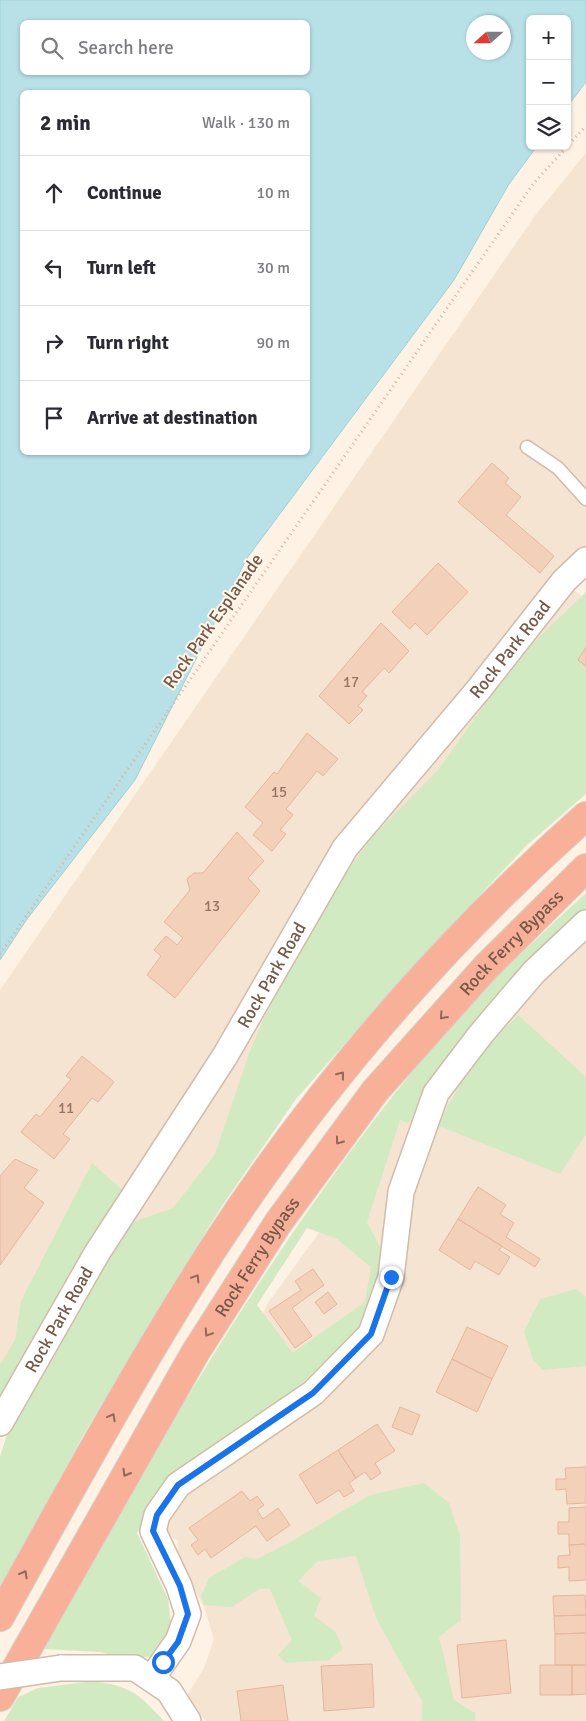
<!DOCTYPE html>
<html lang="en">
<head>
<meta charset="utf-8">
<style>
	:root { --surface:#fff; --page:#f7f7f7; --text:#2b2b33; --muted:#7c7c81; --line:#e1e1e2 }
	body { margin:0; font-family:Signika,sans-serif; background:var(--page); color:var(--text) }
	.controls { position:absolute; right:15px; top:15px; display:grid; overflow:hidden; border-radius:8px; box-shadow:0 1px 4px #0004 }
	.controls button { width:45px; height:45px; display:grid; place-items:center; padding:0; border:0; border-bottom:1px solid var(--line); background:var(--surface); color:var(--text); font:25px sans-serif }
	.compass { position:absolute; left:466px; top:15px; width:45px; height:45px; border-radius:50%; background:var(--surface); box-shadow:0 1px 4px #0004; rotate:249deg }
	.stop { position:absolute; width:15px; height:15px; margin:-11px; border:4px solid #1a73e8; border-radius:50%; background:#fff }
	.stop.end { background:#1a73e8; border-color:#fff; box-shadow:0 1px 5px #0008 }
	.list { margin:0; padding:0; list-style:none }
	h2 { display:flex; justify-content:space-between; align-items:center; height:65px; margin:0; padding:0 20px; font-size:21px }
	h2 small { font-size:16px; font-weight:400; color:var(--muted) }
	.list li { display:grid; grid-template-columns:32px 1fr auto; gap:15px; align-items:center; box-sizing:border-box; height:75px; padding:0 20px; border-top:1px solid var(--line) }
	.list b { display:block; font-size:19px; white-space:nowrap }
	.list em { font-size:16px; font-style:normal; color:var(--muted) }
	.icon { flex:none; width:28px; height:28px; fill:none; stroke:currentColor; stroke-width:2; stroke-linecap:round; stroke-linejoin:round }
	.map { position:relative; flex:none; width:586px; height:1721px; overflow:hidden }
	.search { position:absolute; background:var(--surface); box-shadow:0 1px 4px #0004; left:20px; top:20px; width:290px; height:55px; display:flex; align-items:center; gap:12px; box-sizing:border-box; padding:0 18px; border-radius:8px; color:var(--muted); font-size:19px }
	.panel { position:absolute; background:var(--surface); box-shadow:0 1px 4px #0004; left:20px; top:90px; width:290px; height:365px; border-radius:8px }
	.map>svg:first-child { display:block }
	.residential { fill:#f4e4d1 }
	.green { fill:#d2eac1; fill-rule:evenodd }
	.water { fill:#b7e0e7; stroke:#9dd0d9; fill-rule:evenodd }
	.building { fill:#f3d0ba; stroke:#e6b69a }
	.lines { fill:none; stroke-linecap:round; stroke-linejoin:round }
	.lane-casing { stroke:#d0bcac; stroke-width:15 }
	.street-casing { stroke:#d0bcac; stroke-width:28 }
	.highway-casing { stroke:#d8d0cc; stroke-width:30 }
	.path { stroke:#d8b39d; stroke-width:3; stroke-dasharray:1 4; stroke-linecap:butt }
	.lane { stroke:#fff; stroke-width:12 }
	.street { stroke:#fff; stroke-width:25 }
	.highway { stroke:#f8b098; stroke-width:28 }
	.street-bridge-casing { stroke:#d0bcac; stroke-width:28; stroke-linecap:butt }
	.street-bridge { stroke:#fff; stroke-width:25 }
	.oneway { stroke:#8f6a58 }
	.route { stroke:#1a73e8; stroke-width:6 }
	.labels { text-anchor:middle; stroke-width:4; stroke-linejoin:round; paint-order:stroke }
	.number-label { font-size:15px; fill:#947664 }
	.street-label { font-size:18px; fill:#755848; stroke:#fff6e9 }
</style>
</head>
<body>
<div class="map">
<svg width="586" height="1721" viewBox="0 0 586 1721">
	<rect width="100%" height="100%" fill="#fdf2e3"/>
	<!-- residential -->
	<path class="residential" d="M586 153V578L574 590 586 599 31 1448 0 1428V990L537 213Z
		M586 923V1721H206L185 1699 204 1668 214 1639 204 1607 177 1556 178 1541 155 1526 268 1303 432 1077Z"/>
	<!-- green -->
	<path class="green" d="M586 592V794L526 846 410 970 296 1099 222 1206 169 1291 88 1427 0 1587V1456L8 1432 0 1425V1365L15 1340 21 1301 92 1163 130 1197 127 1224 173 1208 215 1154 250 1051 295 945 372 837 438 770 490 697 536 640Z
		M586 893V916L425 1088 409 1123 400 1120 367 1222 381 1249 380 1278 366 1323 287 1397 261 1412 186 1468 137 1533 168 1599 172 1632 164 1644 149 1657 124 1658 100 1652 44 1649C160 1436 283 1225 439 1039 484 986 536 939 586 893ZM307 1228 337 1239 371 1267 365 1302 293 1353 257 1305Z
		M518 1015 586 1077V1134L560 1174 439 1126 447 1107 474 1061Z
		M576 1289 586 1297V1366L543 1370 533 1360 524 1331 540 1299Z
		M424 1483 449 1503 460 1535 461 1620 439 1637 454 1700 475 1713V1721H422V1701L376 1618 356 1556 318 1561 298 1581 321 1598 314 1616 335 1631 343 1649 329 1660 286 1663 278 1655 292 1640 270 1589H259L232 1607 204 1605 201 1596 209 1578 245 1557 257 1559 292 1541 370 1495Z
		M93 1681C132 1687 138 1693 164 1721H4L18 1697 38 1688Z"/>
	<!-- water -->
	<path class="water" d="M0 0H586V82L567 107V19H530V146H537L509 184 454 280 247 558 135 780 27 919 0 960ZM22 22H308V72H22ZM474 22H504V52H474ZM22 92H308V452H22Z"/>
	<!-- building -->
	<path class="building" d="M492 463 509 478 505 483 521 497 506 515 554 556 540 573 458 502Z
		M438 563 468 592 427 635 415 623 410 629 392 612Z
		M381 623 409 651 389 673 384 668 362 692 367 696 358 706 363 710 349 724 319 696Z
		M586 647V666L578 660Z
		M307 733 338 759 323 776 317 771 286 809 293 815 280 830 286 834 272 851 253 835 263 823 245 807 274 772 277 774Z
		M237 832 264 861 248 878 260 891 175 998 147 975 161 956 154 950 166 936 177 945 183 938 164 922 190 890 187 879 194 873H203Z
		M82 1056 114 1082 98 1102 92 1098 63 1134 70 1139 54 1159 21 1132 36 1114 40 1117 71 1079 66 1076Z
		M15 1159 38 1170 24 1188 44 1203 0 1265V1176Z
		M478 1187 506 1205 500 1214 514 1223 506 1237 540 1259 535 1267 458 1219Z
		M458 1219 502 1246 499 1250 510 1257 499 1275 475 1261 470 1270 439 1250Z
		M313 1269 324 1285 292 1308 312 1336 295 1348 269 1311 301 1290 295 1281Z
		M328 1292 337 1304 324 1314 315 1302Z
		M467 1327 508 1346 492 1379 452 1359Z
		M452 1359 492 1379 477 1412 436 1392Z
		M400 1407 420 1415 412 1435 392 1427Z
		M377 1424 395 1451 375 1463 381 1473 371 1480 365 1472 356 1478 338 1450Z
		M338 1450 356 1478 349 1483 354 1491 344 1497 339 1490 317 1504 299 1475Z
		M586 1467V1503L567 1504 566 1489 556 1490V1479H566L565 1468Z
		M242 1491 250 1501 257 1496 264 1505 257 1510 263 1519 278 1508 290 1525 267 1541 256 1526 211 1558 205 1549 198 1555 191 1545 198 1540 189 1528Z
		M586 1507V1544L569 1545V1534H558V1522H569V1508Z
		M586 1544V1580L569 1581V1567L558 1568V1556L570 1555 569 1545Z
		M585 1595 586 1615 554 1616 553 1596Z
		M586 1615V1633L555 1634 554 1616Z
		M586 1633V1665H555V1634Z
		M506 1640 511 1693 462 1698 457 1645Z
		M372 1664 374 1707 324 1711 321 1666Z
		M540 1665H572V1695H540Z
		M572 1665H586V1694L572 1695Z
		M283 1685 288 1721H241L237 1691Z"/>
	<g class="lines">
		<defs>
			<path id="lane" d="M527 447 558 468 586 499"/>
			<g id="street">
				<path id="s1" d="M0 1423 97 1253 225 1056 345 848 479 689 564 581 586 560"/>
				<path d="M61 1668H135L169 1691 188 1721"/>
				<path d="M152 1678 178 1641 188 1614 179 1586 153 1531 157 1515 178 1485 313 1393 371 1334 391 1277 401 1192 436 1093 481 1034 534 972 586 923"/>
			</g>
			<g id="highway">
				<path d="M0 1617C68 1494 135 1371 211 1252 315 1091 443 943 586 816"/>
				<path id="s2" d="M0 1697 195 1353 278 1223 375 1091 486 967 586 868"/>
			</g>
		</defs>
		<!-- lane casing -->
		<use href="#lane" class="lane-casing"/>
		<!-- street casing -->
		<use href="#street" class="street-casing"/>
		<!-- highway casing -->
		<use href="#highway" class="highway-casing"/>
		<!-- path -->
		<path class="path" d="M0 954 533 184 586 126"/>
		<!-- lane -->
		<use href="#lane" class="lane"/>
		<!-- street -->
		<use href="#street" class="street"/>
		<!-- highway -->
		<use href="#highway" class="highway"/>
		<defs>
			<path id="street-bridge" d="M0 1677 61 1668"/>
		</defs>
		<!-- street-bridge casing -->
		<use href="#street-bridge" class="street-bridge-casing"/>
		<!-- street-bridge -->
		<use href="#street-bridge" class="street-bridge"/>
	</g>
	<!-- one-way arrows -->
	<defs><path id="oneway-chevron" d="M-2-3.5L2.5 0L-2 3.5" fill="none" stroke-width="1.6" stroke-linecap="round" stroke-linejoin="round" transform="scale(1.25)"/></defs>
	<g class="oneway">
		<use href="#oneway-chevron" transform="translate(443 1016) rotate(132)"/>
		<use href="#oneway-chevron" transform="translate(341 1075) rotate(-52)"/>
		<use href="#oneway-chevron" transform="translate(339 1141) rotate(126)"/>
		<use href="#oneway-chevron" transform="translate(196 1278) rotate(-58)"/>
		<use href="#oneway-chevron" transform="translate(208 1333) rotate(123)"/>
		<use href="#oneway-chevron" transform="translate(112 1417) rotate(-61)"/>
		<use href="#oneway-chevron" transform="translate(126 1473) rotate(120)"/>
		<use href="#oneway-chevron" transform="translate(24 1574) rotate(-61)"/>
	</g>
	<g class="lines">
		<!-- route -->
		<path class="route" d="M163 1662 178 1642 188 1614 180 1586 153 1531 157 1515 178 1485 313 1393 371 1334 391 1277"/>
	</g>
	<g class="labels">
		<!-- number labels -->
		<g class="number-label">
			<text x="351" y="687">17</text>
			<text x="279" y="797">15</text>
			<text x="212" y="911">13</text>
			<text x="66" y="1113">11</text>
		</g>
		<!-- street labels -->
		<g class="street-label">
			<text transform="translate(213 621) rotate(-55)" y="6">Rock Park Esplanade</text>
			<text dy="6" stroke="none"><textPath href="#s1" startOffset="929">Rock Park Road</textPath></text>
			<text dy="6" stroke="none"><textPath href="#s2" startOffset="915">Rock Ferry Bypass</textPath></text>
			<text dy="6" stroke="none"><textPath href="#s1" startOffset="524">Rock Park Road</textPath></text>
			<text dy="6" stroke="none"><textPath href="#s2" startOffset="510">Rock Ferry Bypass</textPath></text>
			<text dy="6" stroke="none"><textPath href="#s1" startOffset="119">Rock Park Road</textPath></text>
		</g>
	</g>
</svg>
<div class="controls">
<button>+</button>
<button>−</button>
<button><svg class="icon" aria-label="layers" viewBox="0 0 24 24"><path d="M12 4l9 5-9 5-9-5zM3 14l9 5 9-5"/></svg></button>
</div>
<svg class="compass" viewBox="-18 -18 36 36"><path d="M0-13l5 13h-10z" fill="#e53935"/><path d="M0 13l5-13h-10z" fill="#7c7c81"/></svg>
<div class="stop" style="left:163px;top:1662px"></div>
<div class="stop end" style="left:391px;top:1277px"></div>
<div class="search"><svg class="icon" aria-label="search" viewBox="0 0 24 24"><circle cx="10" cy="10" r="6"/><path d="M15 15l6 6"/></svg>Search here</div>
<section class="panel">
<h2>2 min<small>Walk · 130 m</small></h2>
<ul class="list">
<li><svg class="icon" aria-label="ahead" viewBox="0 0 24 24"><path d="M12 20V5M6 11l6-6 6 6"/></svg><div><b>Continue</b></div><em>10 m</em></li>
<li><svg class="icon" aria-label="left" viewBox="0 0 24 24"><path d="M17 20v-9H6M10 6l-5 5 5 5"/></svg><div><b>Turn left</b></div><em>30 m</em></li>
<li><svg class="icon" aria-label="right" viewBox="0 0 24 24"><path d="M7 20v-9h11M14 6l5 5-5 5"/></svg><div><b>Turn right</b></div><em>90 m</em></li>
<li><svg class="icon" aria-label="arrive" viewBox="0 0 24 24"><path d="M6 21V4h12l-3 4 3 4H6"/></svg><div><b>Arrive at destination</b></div></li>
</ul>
</section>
</div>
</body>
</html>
